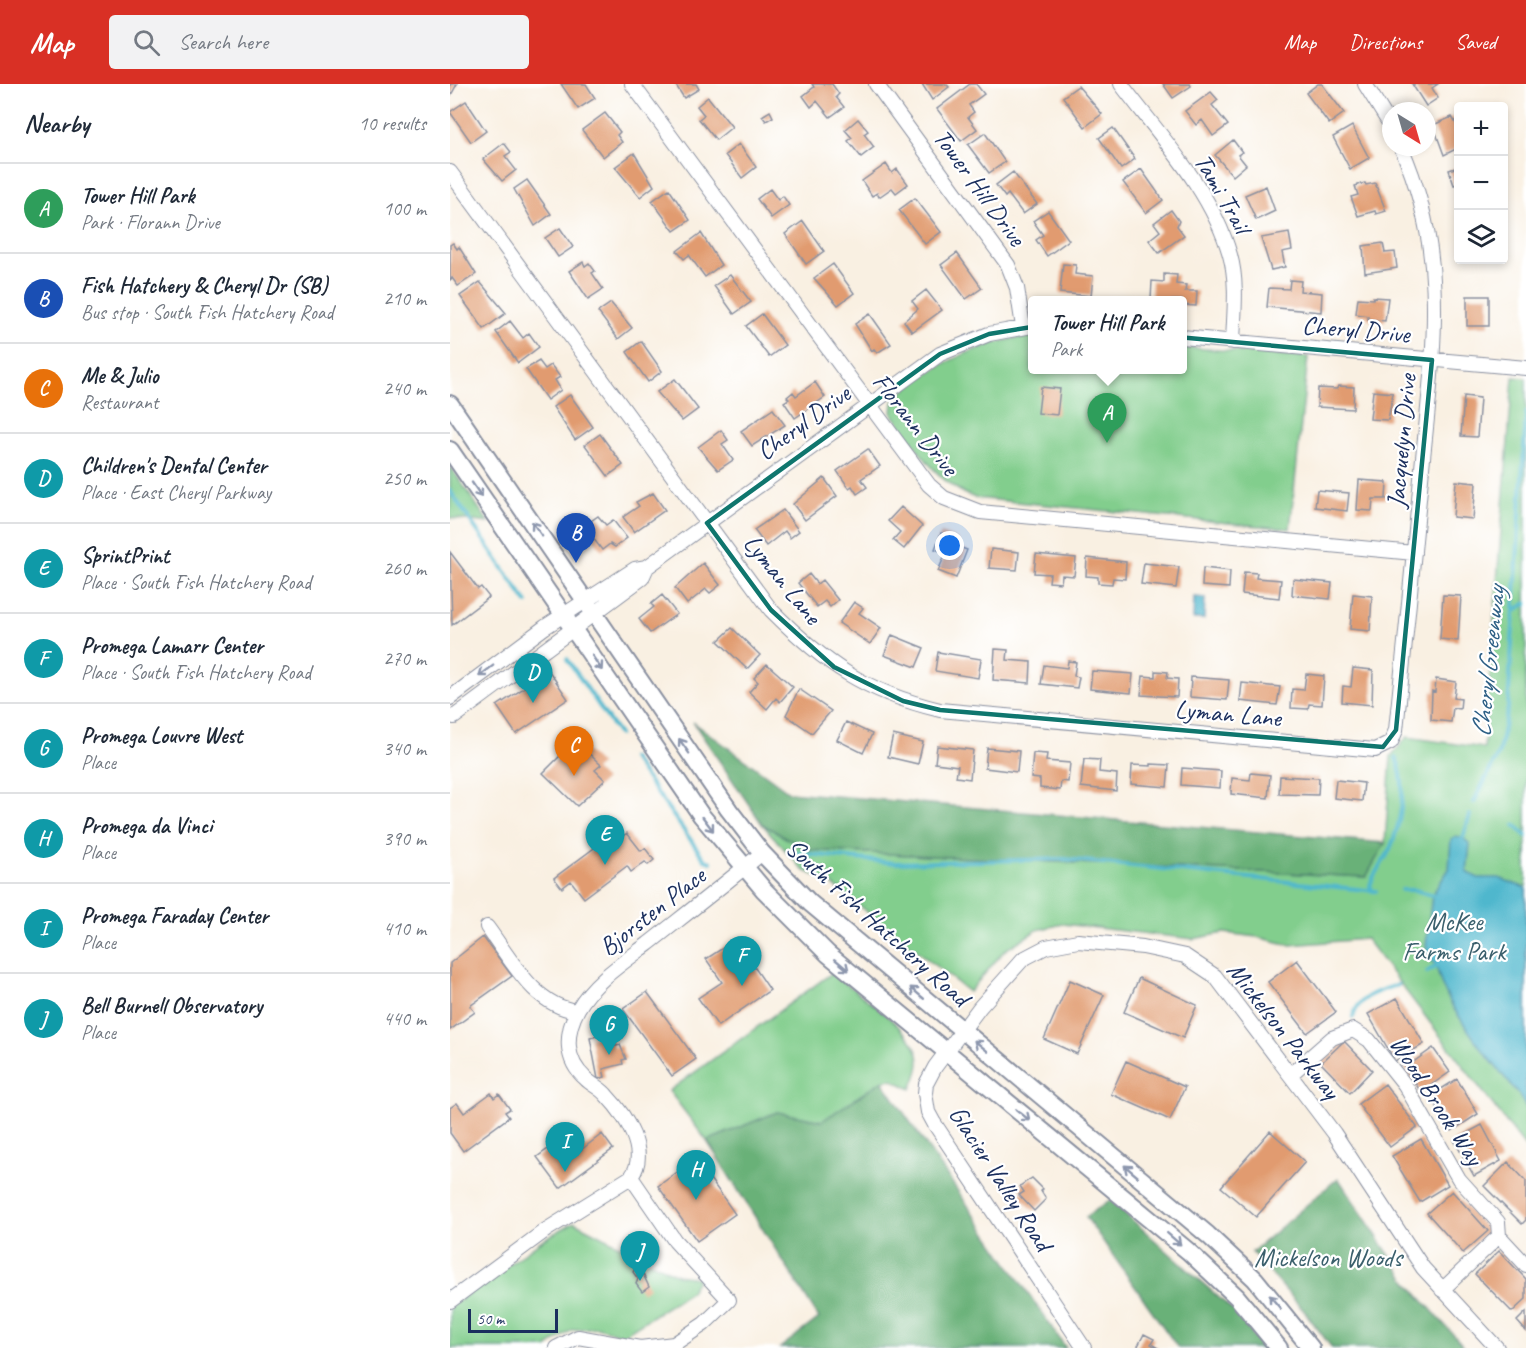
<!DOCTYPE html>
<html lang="en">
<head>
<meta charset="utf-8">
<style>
	:root { --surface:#fff; --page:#f2f2f3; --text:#1f2937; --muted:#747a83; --line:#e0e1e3; --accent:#d93025 }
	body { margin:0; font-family:Caveat,sans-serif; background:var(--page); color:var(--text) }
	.controls { position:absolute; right:18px; top:18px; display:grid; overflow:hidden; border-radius:6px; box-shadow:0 3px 9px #0003 }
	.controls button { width:54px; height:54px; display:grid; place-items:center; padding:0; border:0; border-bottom:2px solid var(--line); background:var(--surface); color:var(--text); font:30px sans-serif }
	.compass { position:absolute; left:932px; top:18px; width:54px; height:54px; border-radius:50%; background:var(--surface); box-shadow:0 3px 9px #0003; rotate:143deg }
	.scale { position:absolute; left:18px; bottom:15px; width:90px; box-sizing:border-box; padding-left:6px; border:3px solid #1b2f5e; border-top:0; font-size:16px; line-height:21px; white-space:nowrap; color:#1b2f5e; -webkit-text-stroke:4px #fff; paint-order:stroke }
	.you { position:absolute; left:500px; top:462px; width:21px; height:21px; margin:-15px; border:4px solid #fff; border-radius:50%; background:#1a73e8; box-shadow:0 0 0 9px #1a73e833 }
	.badge { display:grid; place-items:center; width:39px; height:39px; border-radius:50%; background:var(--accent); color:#fff; font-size:20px; font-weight:700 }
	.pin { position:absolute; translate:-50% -50px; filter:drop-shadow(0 2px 3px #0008) }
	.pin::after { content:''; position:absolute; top:32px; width:21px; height:18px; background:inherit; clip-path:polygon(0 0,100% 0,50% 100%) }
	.popup { position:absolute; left:578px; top:212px; width:159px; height:78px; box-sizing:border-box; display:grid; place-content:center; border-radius:6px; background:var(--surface); filter:drop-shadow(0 2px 4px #0005); font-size:20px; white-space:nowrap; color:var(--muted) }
	.popup b { font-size:22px; color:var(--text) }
	.popup::after { content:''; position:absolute; left:50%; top:100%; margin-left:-12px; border:12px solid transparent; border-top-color:var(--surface) }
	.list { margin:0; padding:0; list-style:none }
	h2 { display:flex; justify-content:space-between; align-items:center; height:78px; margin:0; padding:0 24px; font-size:26px }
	h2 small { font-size:20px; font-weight:400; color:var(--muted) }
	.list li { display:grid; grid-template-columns:39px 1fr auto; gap:18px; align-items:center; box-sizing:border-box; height:90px; padding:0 24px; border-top:2px solid var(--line) }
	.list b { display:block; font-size:22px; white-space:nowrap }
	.list p { margin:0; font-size:20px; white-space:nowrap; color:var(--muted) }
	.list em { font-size:20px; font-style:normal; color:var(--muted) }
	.icon { flex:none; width:33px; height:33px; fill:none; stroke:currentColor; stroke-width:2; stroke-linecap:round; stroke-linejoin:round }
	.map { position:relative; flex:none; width:1076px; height:1264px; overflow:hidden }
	header { display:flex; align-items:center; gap:36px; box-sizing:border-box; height:84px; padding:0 30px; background:var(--accent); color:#fff }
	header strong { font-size:28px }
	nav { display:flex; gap:33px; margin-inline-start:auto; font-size:21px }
	.search { width:420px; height:54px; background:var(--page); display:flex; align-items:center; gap:15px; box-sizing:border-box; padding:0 21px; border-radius:6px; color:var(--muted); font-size:22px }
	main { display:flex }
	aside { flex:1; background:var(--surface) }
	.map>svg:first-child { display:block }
	.green { fill:#82ce8d; stroke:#4e7e76; stroke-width:1.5 }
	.forest { fill:#69b178; stroke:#42706b; stroke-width:1.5 }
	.water { fill:#4fb7cd; stroke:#357396; stroke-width:1.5 }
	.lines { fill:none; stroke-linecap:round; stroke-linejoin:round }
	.stream { stroke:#4fb7cd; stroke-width:4 }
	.building { fill:#e19b6f }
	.minor-casing { stroke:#8a90a0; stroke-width:16 }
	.major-casing { stroke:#8a90a0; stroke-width:20 }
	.minor { stroke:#fff; stroke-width:14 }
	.major { stroke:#fff; stroke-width:16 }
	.oneway { stroke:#8d97ae }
	.marked { fill:none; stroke:#0f766e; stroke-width:4.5; stroke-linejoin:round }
	.labels { text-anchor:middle; stroke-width:4.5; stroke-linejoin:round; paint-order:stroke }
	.street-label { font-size:26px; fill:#1b2f5e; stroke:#fff }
	.park-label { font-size:26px; fill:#3a5f6c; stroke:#fff }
	.water-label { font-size:27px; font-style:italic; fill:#2d5f85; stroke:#fff }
</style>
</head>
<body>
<header>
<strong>Map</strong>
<div class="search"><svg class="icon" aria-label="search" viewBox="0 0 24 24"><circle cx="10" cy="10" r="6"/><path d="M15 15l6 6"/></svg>Search here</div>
<nav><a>Map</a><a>Directions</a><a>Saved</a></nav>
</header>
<main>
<aside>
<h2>Nearby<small>10 results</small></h2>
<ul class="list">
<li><span class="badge" style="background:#2e9e5b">A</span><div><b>Tower Hill Park</b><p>Park · Florann Drive</p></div><em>100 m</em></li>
<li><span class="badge" style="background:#1a4fb4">B</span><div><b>Fish Hatchery &amp; Cheryl Dr (SB)</b><p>Bus stop · South Fish Hatchery Road</p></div><em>210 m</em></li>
<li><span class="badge" style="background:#e8710a">C</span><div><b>Me &amp; Julio</b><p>Restaurant</p></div><em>240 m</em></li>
<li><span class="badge" style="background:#0f9aa8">D</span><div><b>Children's Dental Center</b><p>Place · East Cheryl Parkway</p></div><em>250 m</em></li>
<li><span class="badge" style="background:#0f9aa8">E</span><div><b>SprintPrint</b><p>Place · South Fish Hatchery Road</p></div><em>260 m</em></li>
<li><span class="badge" style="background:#0f9aa8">F</span><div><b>Promega Lamarr Center</b><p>Place · South Fish Hatchery Road</p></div><em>270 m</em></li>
<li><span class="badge" style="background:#0f9aa8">G</span><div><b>Promega Louvre West</b><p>Place</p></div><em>340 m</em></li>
<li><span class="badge" style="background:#0f9aa8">H</span><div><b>Promega da Vinci</b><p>Place</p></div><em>390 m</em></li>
<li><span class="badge" style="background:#0f9aa8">I</span><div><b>Promega Faraday Center</b><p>Place</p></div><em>410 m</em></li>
<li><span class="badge" style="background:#0f9aa8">J</span><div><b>Bell Burnell Observatory</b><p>Place</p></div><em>440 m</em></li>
</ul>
</aside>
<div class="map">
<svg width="1076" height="1264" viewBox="0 0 1076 1264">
	<rect width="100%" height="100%" fill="#fff"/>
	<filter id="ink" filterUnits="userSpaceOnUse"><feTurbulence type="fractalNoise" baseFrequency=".0167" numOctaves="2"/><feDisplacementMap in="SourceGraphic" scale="12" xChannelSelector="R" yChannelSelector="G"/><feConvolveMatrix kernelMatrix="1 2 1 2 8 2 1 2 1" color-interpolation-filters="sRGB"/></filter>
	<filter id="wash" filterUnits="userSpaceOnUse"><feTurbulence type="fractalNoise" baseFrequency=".008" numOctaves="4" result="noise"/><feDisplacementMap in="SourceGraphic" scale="24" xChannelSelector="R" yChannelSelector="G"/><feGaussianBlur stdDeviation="1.35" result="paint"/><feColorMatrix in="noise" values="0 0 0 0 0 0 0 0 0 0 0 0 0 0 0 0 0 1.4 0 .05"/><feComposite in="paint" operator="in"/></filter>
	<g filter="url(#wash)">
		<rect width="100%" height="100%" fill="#f9f0e2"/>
		<!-- green -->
		<path class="green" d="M582 252V286H732V263L858 273 840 445 525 414C486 400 466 362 442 329L443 318C473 283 537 256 582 252Z
			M1063 293 1076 294V1064L916 855 840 861 807 853 774 849 743 855 613 840 587 846 555 866 519 908 379 798 353 786 312 740 357 766 916 793 935 759 941 672 957 653 1034 664Z
			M0 382 39 439 0 434Z
			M382 889C404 906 456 942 466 965 473 979 466 993 461 1005L441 995 432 997 372 1037 327 1028 257 1057 219 1007Z
			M124 1138 227 1191 248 1194 240 1208 173 1251 147 1243 122 1246 96 1264H0V1223L91 1157Z"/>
		<!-- forest -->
		<path class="forest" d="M243 638 339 708 935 759 916 793 357 766 312 740Z
			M432 997 616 1264H330L369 1234 257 1057 327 1028 372 1037Z
			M888 1094 958 1199 1015 1264H882L855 1228 802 1168Z
			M660 1116 785 1228 813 1264H728L636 1133Z"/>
		<!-- water -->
		<path class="water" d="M744 513 755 514 754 535H743Z
			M1006 752 1013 754 1020 760 1017 788 1028 794H1049L1076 804V1024L1069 1011 1029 962 1004 925 992 902 986 882 977 870 976 861 982 811 999 785 1001 755Z"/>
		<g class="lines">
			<!-- stream -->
			<path class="stream" d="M0 407 77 519
				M1064 528 1076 519
				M117 575 169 651
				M182 674 255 776 261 778
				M1024 718 1049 668 1058 624 1076 329
				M1065 741 1076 752
				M1013 754 1020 731
				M339 768 446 779 614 775 926 807
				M952 806H965L982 811
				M923 807 920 802C923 788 935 778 940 765 951 739 958 700 946 674
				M977 888 986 882
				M903 933C909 911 929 907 948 901"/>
		</g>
		<g id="blocks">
			<!-- building -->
			<path class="building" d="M0 0H7L0 13Z
				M111 0H136L145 14 128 25Z
				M225 0H246L249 5 234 14Z
				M362 0H382L389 10 386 13 394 23 380 33 367 17 361 23 353 12 364 3Z
				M472 0H496L499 3 482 16Z
				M520 0H526L534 10 519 21 524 28 518 33 527 45 511 57 487 25Z
				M713 0H740L741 2 723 14Z
				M868 0H872L894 29 879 40 856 9Z
				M962 0H988L982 4 988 14 976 22Z
				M628 2 652 30 635 43 613 13Z
				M761 8 768 16 762 21 778 41 763 52 752 36 746 41 735 27Z
				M258 13 282 43 266 56 249 35 254 31 247 22Z
				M16 17 36 47 21 58 0 28Z
				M320 27 323 33 316 37 312 32Z
				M155 29 170 48 167 51 172 58 153 73 132 46Z
				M1002 33 1008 43V64L994 71 983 41Z
				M408 35 418 47 414 50 424 63 411 73 398 57 402 54 395 46Z
				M902 42 919 74 900 85 883 53Z
				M663 44 685 75 671 85 649 54Z
				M535 49 555 78 539 89 518 61Z
				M783 56 792 68 788 71 796 81 783 92 765 71Z
				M54 59 61 68 55 72 66 86 52 97 33 75Z
				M289 60 306 83 292 94 275 71Z
				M184 69 204 102 190 113 165 83Z
				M436 80 442 89 447 85 458 100 446 109 442 104 429 113 427 109 422 112 412 97Z
				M1008 83V100L1004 101 999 86Z
				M691 85 713 116 696 129 673 98Z
				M563 88 587 120 573 130 558 110 555 113 546 101Z
				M77 96 101 130 85 142 64 105Z
				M915 99 916 101 925 99 936 127 926 130 925 127 908 132 901 113 908 111 905 102Z
				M816 102 825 127 806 136 795 111Z
				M219 105 240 136 224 147 202 117Z
				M320 105 328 116 333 112 339 121 321 134 307 115Z
				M465 114 491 148 475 160 449 126Z
				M721 126 729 137 727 142 734 151 709 169 699 156 710 147 704 139Z
				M598 127 619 156 597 172 586 156 593 151 583 137Z
				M353 137 374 167 356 180 335 150Z
				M110 144 123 163 108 173 95 154Z
				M251 149 271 181 255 193 239 171 234 175 227 167Z
				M839 149 842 166 832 168 835 183 821 186 811 154Z
				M3 159 7 165 9 163 26 190 8 202 2 194 0 196V161Z
				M933 159 935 169 945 168 947 184 915 189 913 162Z
				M507 169 532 204 516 215 491 181Z
				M133 178 135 182 139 179 145 187 142 189 153 205 138 215 119 187Z
				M383 180 404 209 388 221 364 194Z
				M613 180 626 181 625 190 643 192 641 212 610 209Z
				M714 190 727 191 726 200 736 201 735 207H747L746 222 733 221 732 216H701L702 197 714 198Z
				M280 191 301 218 284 230 264 202Z
				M840 196 851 197 850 207 872 209 871 228 817 223 819 204 839 205Z
				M30 198 56 229 34 245 10 212Z
				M476 206 492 226 462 248 454 237 468 225 462 217Z
				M1017 212H1039V242H1017Z
				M923 213 938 214 935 237 918 235V232L906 230 908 214 923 215Z
				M161 219 182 244 168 255 148 228Z
				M312 230 335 261 319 273 296 242Z
				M420 230 441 260 427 269 424 265 422 267 405 240Z
				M60 237 73 254 79 249 89 263 68 279 46 248Z
				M191 257 212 287 198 298 177 268Z
				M89 277 95 285 101 281 110 293 105 296 111 306 97 316 76 285Z
				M225 295 248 325 232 337 207 308Z
				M365 298 375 313 345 334 334 318 339 315 337 313 343 308 346 312Z
				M888 302 904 303 903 325 867 323 868 304 887 305Z
				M591 303 610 305 607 331 588 329Z
				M923 307 943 309 938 336 920 335Z
				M120 311 143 343 125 356 103 323Z
				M1014 312 1030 314 1027 353 1011 352Z
				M323 325 335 341 302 362 291 347Z
				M271 346 278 356 272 360 283 376 268 386 248 363Z
				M150 350 173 381 158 392 135 361Z
				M418 365 430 382 411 395 417 403 407 410 402 402 399 404 387 387Z
				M374 394 387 412 355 436 343 420Z
				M909 396 937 398 936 415H923L922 427 907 426Z
				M1006 397 1026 399 1023 435 1003 433Z
				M867 406 899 409 897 427 865 423Z
				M203 409 215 426 184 448 173 433 189 422 186 418Z
				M451 423 472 442 454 465 443 456 450 448 438 437Z
				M333 426 349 447 340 454 335 447 316 462 304 446Z
				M148 432 156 441 163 436 177 454 165 463 160 460 152 466 134 442Z
				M491 449 509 456 506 462 517 466 506 494 488 487 496 469 485 465Z
				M541 465 569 468 567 486 539 484Z
				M0 468 28 505 31 503 39 513 2 541Z
				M586 470 626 474 624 492 612 491 611 499 599 498 600 490 584 489Z
				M637 474 676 478 675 495 663 494 662 500 648 499V493L636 492Z
				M253 479 270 501 260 509 256 505 237 520 225 504Z
				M694 479 729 483 726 504 691 500Z
				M753 484 780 487 779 504 752 502Z
				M794 488 807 489 806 494 831 496 829 514 792 510Z
				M359 490 367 500 372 496 388 516 380 523 375 517 367 523 348 499Z
				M843 495 882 499 880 515 842 511Z
				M903 510 922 512 920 547 900 545Z
				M212 511 227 530 200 549 189 535 204 523 201 520Z
				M993 511 1011 512 1008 557 990 555Z
				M404 518 413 524 409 529 431 544 420 560 389 539Z
				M282 544 310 571 297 585 268 557Z
				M442 551 474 564 466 583 434 571Z
				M545 565 558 566 557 576 581 578 580 599 543 596Z
				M488 568 531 575 528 594 485 587Z
				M618 577 626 578 624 592 629 593 627 604 591 600 594 581 617 584Z
				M317 580 343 603 330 618 326 614 317 625 299 608 308 598 304 594Z
				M903 584 923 586 922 621 892 618 893 602 901 603Z
				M99 587 118 615 66 650 47 622Z
				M642 587 683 590 681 609 640 605Z
				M705 587 718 588 717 594 728 595 727 613 691 611 693 592 705 593Z
				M856 590 874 592 872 621 859 620 858 625 841 624 842 605 854 606Z
				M741 593 779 596 777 616 740 613Z
				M986 595 1006 598 1004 614 1011 615 1010 625 1003 624 1001 638 981 636 982 607 985 608Z
				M792 599 830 603 827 621 790 617Z
				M349 605 381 627 362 649 336 631Z
				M396 638 422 650 413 669 387 656Z
				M443 651 473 658 468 680 438 673Z
				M130 661 151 681 145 686 155 696 127 722 93 689 115 667 120 671Z
				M487 662 523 666 520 695 506 693 508 682 485 679Z
				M537 664 569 667 567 688 535 684Z
				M583 669 597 670 596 677 620 679 618 698 611 697 610 706 590 704V695L581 694Z
				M634 675 650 676 649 688 667 690 666 707 631 703Z
				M701 680 719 681 717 703 681 700 682 681 701 682Z
				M732 684 771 687 770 704 731 701Z
				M801 689 820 691 818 714 781 710 782 694 800 696Z
				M830 692 869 694 868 711 829 710Z
				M886 696 914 699 912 717 884 714Z
				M177 749 191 767 195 764 204 776 198 781 195 778 181 788 177 782 134 814 121 797 112 804 104 794 155 756 160 762Z
				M33 853 62 892 20 922 25 928 0 946V879Z
				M279 860 294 882 301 878 320 906 268 942 248 914 272 898 256 875Z
				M847 876 886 928 857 949 818 898Z
				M689 894 747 921 733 954 674 928Z
				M620 896 654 911 627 970 594 955Z
				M197 908 246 975 222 992 173 925Z
				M947 914 974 960 945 977 918 930Z
				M160 948 163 963 170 961 176 975 172 976 173 980 153 985 155 993 148 995 140 954Z
				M894 957 922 986 900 1009 871 979Z
				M983 964 1000 988 971 1008 955 984Z
				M676 977 735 1003 720 1036 661 1010Z
				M1007 995 1028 1030 1002 1047 980 1012Z
				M935 1000 967 1043 940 1063 908 1020Z
				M41 1009 44 1014 49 1010 60 1025 55 1028 59 1033 13 1067 0 1049V1024L7 1019 14 1029Z
				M1032 1041 1051 1077 1024 1092 1004 1056Z
				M820 1047 855 1078 806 1133 771 1103Z
				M119 1050 131 1066 152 1050 163 1065 110 1104 87 1073Z
				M971 1055 998 1101 970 1118 942 1072Z
				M246 1075 285 1130 247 1157 208 1102Z
				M1058 1078 1076 1097V1136L1072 1140 1034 1102Z
				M582 1094 593 1105 591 1107 596 1115 584 1127 569 1111 574 1108 570 1102Z
				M1002 1107 1038 1147 1013 1169 977 1129Z
				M1049 1167 1076 1195V1215L1062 1228 1025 1190Z
				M185 1185H190V1191L193 1190 199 1203 192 1208 186 1200 188 1195 183 1188Z
				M1076 1228V1247L1067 1237Z
				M694 1250 704 1255 701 1260 708 1264H687Z"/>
		</g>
	</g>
	<g filter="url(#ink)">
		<use href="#blocks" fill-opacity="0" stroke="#8a90a0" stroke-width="1.5"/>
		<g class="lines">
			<defs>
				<path id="minor" d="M182 0 479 401 494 414 530 428 964 469
					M426 0 558 181 567 204 573 243
					M671 0C710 52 762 107 780 171 788 199 784 229 783 258
					M915 0 941 42
					M0 88 321 526C375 580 415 608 490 626L925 666 941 658 946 646C955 559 964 471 972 384 983 268 1000 174 951 63
					M732 253 1076 284
					M0 614 95 543 185 485 197 483 490 270 539 250 582 242
					M0 632 4 633 192 494 197 483
					M37 843C61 875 84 922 127 927
					M840 991 882 954 903 946 919 956 955 1001 1009 1095 1048 1138 1049 1152
					M992 1206 1049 1152 1076 1181
					M0 1217 96 1146 181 1093
					M106 1264 128 1253 190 1264 224 1260 254 1240 279 1216 225 1157 181 1093C200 1068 175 1031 157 1012 152 1005 142 1001 136 995 114 976 115 949 128 925 143 898 174 878 198 860 236 830 275 800 312 769
					M634 1264 484 1039 478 1028 475 1009 476 1000 485 983 530 923 573 875 596 863 628 857 693 863 735 872 765 892 884 1049 973 1184 1047 1264"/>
				<path id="major" d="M0 320 279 726 312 769 360 819 758 1151 805 1195 861 1264
					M0 366 251 731 314 806 378 870 738 1167 787 1213 829 1264"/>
			</defs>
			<!-- minor casing -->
			<use href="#minor" class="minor-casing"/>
			<!-- major casing -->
			<use href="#major" class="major-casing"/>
			<!-- minor -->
			<use href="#minor" class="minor"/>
			<!-- major -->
			<use href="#major" class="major"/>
		</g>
		<!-- one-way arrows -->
		<defs><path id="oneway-shaft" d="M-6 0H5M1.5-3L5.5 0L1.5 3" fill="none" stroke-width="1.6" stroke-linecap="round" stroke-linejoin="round" transform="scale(1.5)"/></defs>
		<g class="oneway">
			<use href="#oneway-shaft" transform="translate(27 406) rotate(56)"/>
			<use href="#oneway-shaft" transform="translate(87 445) rotate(-125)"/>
			<use href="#oneway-shaft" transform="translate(147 579) rotate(56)"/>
			<use href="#oneway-shaft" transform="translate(36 587) rotate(143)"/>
			<use href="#oneway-shaft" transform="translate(234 662) rotate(-125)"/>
			<use href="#oneway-shaft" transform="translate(258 740) rotate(53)"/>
			<use href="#oneway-shaft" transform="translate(392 881) rotate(40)"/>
			<use href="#oneway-shaft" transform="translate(467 909) rotate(-140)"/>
			<use href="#oneway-shaft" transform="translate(531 962) rotate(-141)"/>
			<use href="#oneway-shaft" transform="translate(573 1031) rotate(39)"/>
			<use href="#oneway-shaft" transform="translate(681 1087) rotate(-140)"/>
			<use href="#oneway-shaft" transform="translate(724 1155) rotate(41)"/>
			<use href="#oneway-shaft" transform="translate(825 1218) rotate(-130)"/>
		</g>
	</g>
	<!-- marked area -->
	<path class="marked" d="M594 241 982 276 946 646 933 663 490 626 453 617 384 583 321 526 257 439 490 270 539 250Z"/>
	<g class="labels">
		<!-- street labels -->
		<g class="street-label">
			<text transform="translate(530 103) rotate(54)" y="9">Tower Hill Drive</text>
			<text transform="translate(773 109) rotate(60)" y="9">Tami Trail</text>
			<text transform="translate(906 245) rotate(5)" y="9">Cheryl Drive</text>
			<text transform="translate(353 338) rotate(-36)" y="9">Cheryl Drive</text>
			<text transform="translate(466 340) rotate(52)" y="9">Florann Drive</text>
			<text transform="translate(951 357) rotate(-85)" y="9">Jacquelyn Drive</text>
			<text transform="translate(333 495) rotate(51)" y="9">Lyman Lane</text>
			<text transform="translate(778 629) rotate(5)" y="9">Lyman Lane</text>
			<text transform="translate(202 827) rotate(-38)" y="9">Bjorsten Place</text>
			<text transform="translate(428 838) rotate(42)" y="9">South Fish Hatchery Road</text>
			<text transform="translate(834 946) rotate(52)" y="9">Mickelson Parkway</text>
			<text transform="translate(987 1016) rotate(57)" y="9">Wood Brook Way</text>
			<text transform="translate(551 1094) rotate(57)" y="9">Glacier Valley Road</text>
		</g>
		<!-- park labels -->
		<g class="park-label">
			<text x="1004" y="846">McKee<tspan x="1004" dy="30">Farms Park</tspan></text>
			<text x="878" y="1182">Mickelson Woods</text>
		</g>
		<!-- water labels -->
		<g class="water-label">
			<text transform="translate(1038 578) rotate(-84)" y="9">Cheryl Greenway</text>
		</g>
	</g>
</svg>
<div class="controls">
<button>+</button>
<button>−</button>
<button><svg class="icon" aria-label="layers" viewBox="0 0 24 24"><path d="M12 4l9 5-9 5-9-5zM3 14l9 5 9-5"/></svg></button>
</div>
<svg class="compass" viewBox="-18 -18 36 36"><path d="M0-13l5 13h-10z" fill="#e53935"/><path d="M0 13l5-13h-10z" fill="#747a83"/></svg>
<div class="scale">50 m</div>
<div class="you"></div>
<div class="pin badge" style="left:657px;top:359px;background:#2e9e5b">A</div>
<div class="popup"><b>Tower Hill Park</b>Park</div>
<div class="pin badge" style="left:126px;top:479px;background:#1a4fb4">B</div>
<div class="pin badge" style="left:124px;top:692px;background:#e8710a">C</div>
<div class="pin badge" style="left:83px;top:619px;background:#0f9aa8">D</div>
<div class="pin badge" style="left:155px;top:781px;background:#0f9aa8">E</div>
<div class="pin badge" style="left:292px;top:902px;background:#0f9aa8">F</div>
<div class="pin badge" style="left:159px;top:971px;background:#0f9aa8">G</div>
<div class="pin badge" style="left:246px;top:1116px;background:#0f9aa8">H</div>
<div class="pin badge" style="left:115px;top:1088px;background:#0f9aa8">I</div>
<div class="pin badge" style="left:190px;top:1197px;background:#0f9aa8">J</div>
</div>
</main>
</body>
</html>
